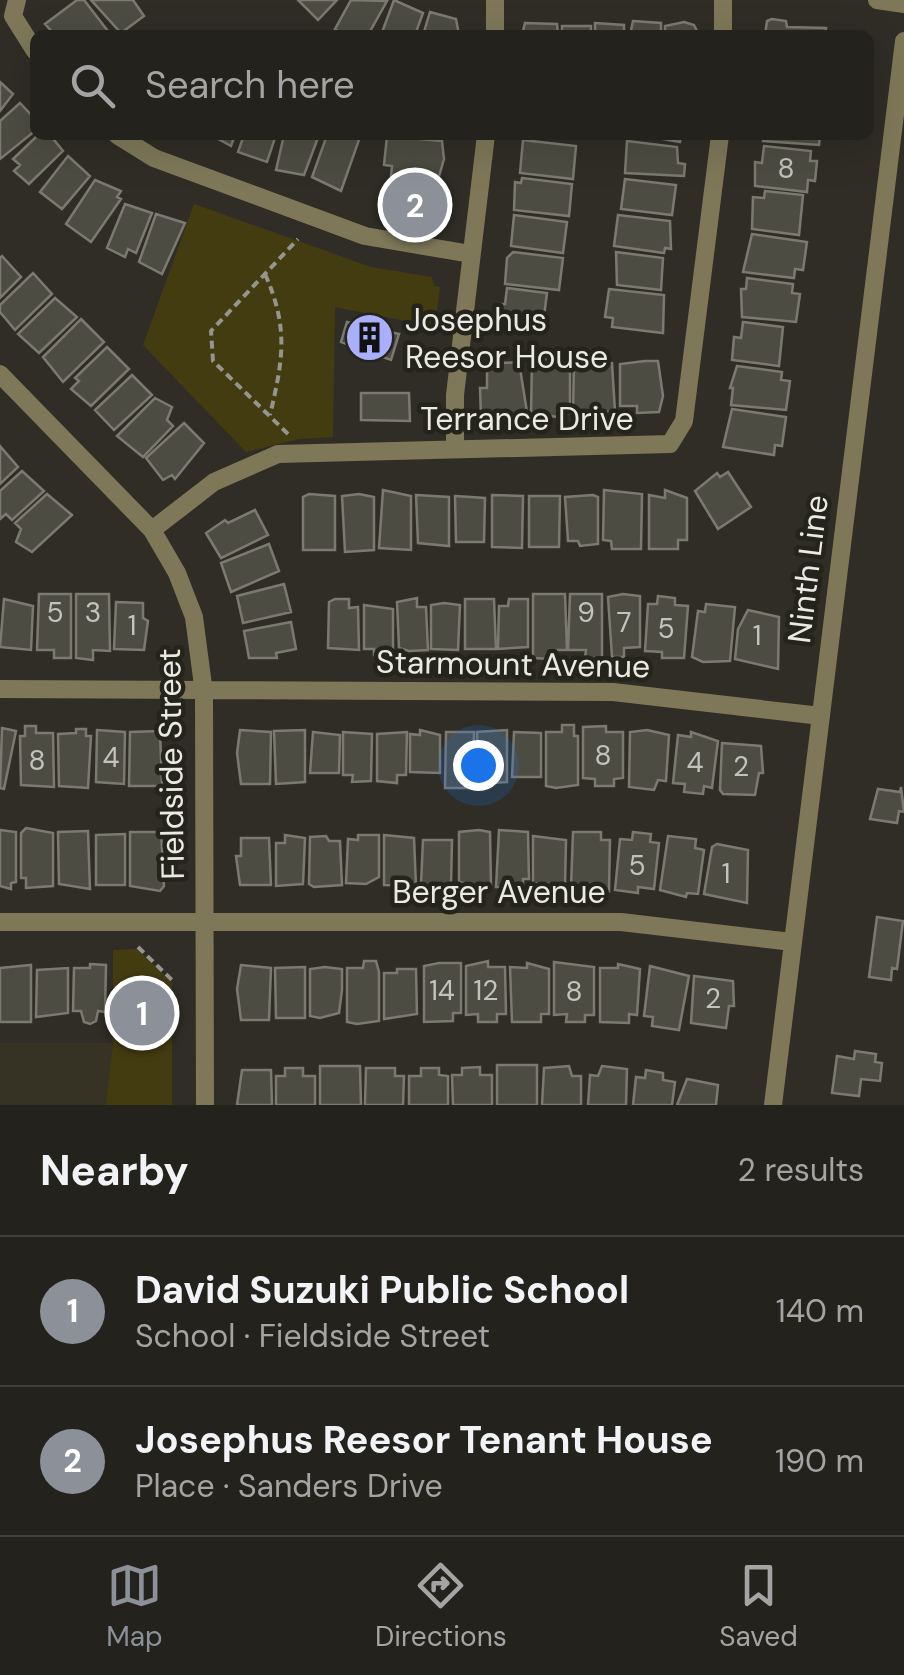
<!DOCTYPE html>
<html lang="en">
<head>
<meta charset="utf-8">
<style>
	:root { --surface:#23221c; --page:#2b2a25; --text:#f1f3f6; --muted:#a3a4a3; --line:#403f3b; --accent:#8c9099 }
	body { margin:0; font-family:"DM Sans",sans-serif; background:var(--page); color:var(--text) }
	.you { position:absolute; left:478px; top:765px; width:35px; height:35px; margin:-25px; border:8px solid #fff; border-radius:50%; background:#1a73e8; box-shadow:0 0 0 15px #1a73e833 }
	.badge { display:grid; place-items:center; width:65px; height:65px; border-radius:50%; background:var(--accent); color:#fff; font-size:32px; font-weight:700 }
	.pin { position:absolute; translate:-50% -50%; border:5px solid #fff; box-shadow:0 2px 10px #0006 }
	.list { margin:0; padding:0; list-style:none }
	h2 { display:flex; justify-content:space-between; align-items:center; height:130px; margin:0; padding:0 40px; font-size:42px }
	h2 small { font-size:32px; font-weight:400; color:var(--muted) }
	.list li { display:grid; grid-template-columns:65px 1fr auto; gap:30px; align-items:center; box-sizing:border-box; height:150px; padding:0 40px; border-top:2px solid var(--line) }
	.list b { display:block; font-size:38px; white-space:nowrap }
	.list p { margin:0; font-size:32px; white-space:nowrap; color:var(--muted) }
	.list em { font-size:32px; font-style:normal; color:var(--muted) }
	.icon { flex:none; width:55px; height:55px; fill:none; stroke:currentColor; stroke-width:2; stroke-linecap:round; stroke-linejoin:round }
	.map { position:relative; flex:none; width:904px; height:1105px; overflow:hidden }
	.search { position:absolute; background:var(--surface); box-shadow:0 10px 40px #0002; left:30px; right:30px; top:30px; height:110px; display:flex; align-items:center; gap:25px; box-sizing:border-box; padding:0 35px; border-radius:15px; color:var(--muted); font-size:38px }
	.sheet { height:430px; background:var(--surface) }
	nav { display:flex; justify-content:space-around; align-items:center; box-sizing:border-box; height:140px; border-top:2px solid var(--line); background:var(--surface); font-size:28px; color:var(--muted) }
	nav a { display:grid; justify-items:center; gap:5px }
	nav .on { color:var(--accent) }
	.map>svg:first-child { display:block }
	.built { fill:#363324 }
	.green { fill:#443c11 }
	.building { fill:#4d4c42; stroke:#7c7a70; stroke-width:2.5 }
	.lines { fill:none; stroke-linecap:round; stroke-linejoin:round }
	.path { stroke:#95948e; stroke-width:4; stroke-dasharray:8 5; stroke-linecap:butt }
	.street { stroke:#7e7859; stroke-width:18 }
	.labels { text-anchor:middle; stroke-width:9; stroke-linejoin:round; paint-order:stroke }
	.number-label { font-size:28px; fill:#c3c2bc }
	.poi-label { font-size:32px; fill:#eae9e4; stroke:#25241b; text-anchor:start }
	.street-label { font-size:32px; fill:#eae9e4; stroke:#25241b }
</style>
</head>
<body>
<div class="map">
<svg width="904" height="1105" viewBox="0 0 904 1105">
	<rect width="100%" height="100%" fill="#2f2d25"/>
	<!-- built -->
	<path class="built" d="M137 949 172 983V1105H0V1043H112L113 950Z"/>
	<!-- green -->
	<path class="green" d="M194 204 371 267 432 277 434 286 440 287 435 327 335 307 333 437 299 439 246 452 143 345Z
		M137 949 172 983V1105H106L113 1044V950Z"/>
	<!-- building -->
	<path class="building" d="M77 0H84L111 35H55L45 24Z
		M91 0H133L144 16 121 33Z
		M298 0H337L318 20Z
		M351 0 387 1 368 35H344L335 29Z
		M394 0 423 13 415 35H381Z
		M430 12 456 19 459 35H423Z
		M772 19 786 21 787 27 826 28 825 35H765L767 21Z
		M633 21 661 23V35H630Z
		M684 22 694 25 699 35H665V26Z
		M525 23 557 24 558 35H522Z
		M595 23 624 25V35H595Z
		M562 26H591V35H562Z
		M0 82 13 94 0 111Z
		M20 103 35 119V131L0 159V121Z
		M38 135H50L63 151 29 184 14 171 20 165 13 159Z
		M211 135H235L231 146Z
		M244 135H276L267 162 238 152Z
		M284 135H319L304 175 276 170Z
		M327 135 360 137 341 191 312 177Z
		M640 135H681L680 142Z
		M764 135H820L819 145 763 141Z
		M387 136 442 141 444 159 438 180 391 176 392 166 384 165Z
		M523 140 576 146 573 179 520 173Z
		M627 141 677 147 678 163 685 164 684 176 625 173Z
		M764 146 811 151 810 161H817L815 181 808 180 807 192 755 186V162L762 163Z
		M68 156 90 176 62 209 40 192Z
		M522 178 572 184 569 216 514 210 515 182 521 183Z
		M625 179 676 185 672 215 621 209Z
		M95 180 121 191 117 197 121 199 91 242 66 224Z
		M402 188 436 198 428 223 395 212Z
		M765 191 803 195 799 235 752 229 753 197 764 198Z
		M125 204 152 213 136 253 128 249 125 257 107 248Z
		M156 214 185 223 162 274 139 262Z
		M514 215 567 222 563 253 511 246Z
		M618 215 670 221 671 249 665 248 664 253 614 246Z
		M752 234 807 242 803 270 795 269 794 278 743 272Z
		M513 252 563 258 559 290 505 284 507 258Z
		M616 252 663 258 661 290 617 285Z
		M2 256 21 277 0 298V258Z
		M33 273 52 294 15 330 0 312V305Z
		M747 278 793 284 792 293 800 294 796 322 742 317 741 289H746Z
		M507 288 547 293 542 332 497 326 498 304H505Z
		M609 289 664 295 663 333 612 327 613 318 605 317Z
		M55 298 77 317 39 353 18 334Z
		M81 319 104 342 63 382 43 357Z
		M347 322 399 334 391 360 341 342Z
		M743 322 783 327 779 366 732 360 734 337 741 338Z
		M107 347 129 369 91 406 71 389 79 381 75 378Z
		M574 358 612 363 615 411 573 415Z
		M532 359H562L561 368H570V413H559V417L531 414Z
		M645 361H658L663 396 659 412 637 413V406H620V364Z
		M519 362 527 412 481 417 480 388H487V364Z
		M737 366 782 372 781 380 790 381 786 410 731 405 733 388H730Z
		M132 375 152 395 114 430 95 410Z
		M361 393H409L410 421 361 420Z
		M155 398 172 407 167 420 173 426 143 457 117 436Z
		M732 409 786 417 782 446 775 445 774 455 723 447Z
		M184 423 204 443 175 479 172 475 163 480 146 458Z
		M0 446 18 467 0 484Z
		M22 471 44 491 12 520 6 514 0 519V491Z
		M728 472 751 507 718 529 695 491 717 473 720 477Z
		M383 490 411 496V550L379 548Z
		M604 490 642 494 641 549H612L611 541 603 540Z
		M665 490 687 498V540H678V549H649V495L665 498Z
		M47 494 72 515 32 552 16 542 21 529 15 523Z
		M309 494 335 496V550H303V497Z
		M359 494 374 497V550L345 552 342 496Z
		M416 495 449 497V546L418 543Z
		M492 495 523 496 522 548 492 547Z
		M593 495 598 497V544L580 546 578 541H568L565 497Z
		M455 496 485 498 484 542H456Z
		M529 496H560L559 547H529Z
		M255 510 268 535 221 558 206 533 225 520 228 523Z
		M269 544 279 571 231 592 221 563Z
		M284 584 291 612 243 623 237 596Z
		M39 594H71V658H54V650H37Z
		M76 594H109L110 651 93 650V660L76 658Z
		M533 594H565L567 650H550V659L533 658Z
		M570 594H602V658H585L586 650H568Z
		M623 594 640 596V647L624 648V657H612L608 597Z
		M658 596 675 598V605L688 606 684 658H662V652L645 651 648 604H657Z
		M417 598V607H426L428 650 409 651 399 648 397 602Z
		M4 599 33 606 31 650 0 647Z
		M335 599H349V608L358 607 359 650 328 648 329 602Z
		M465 599H494L496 649H465Z
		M509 599H528V647L498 649 499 606H508Z
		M116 602 143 603V618L148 621 144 650 114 649Z
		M444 603 460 605 458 650 431 649V605Z
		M706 604 735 607 730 661 703 662 692 657 698 611 705 612Z
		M364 605 393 609V655H374V649H364Z
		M748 610 779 617 778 669 735 659 738 629Z
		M291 622 296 649 276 653 277 658H249L244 631Z
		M562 725H574V736H578V785L556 788 546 786V732H562Z
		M25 726H36V733H53L54 787 21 785 20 736H25Z
		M606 726V732H623V778L614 779V786H595V779L583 778V727Z
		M2 728 16 731 4 789 0 788Z
		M76 729H86V736H91L88 788 59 786 58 734 76 733Z
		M97 730 125 732 124 784 96 782Z
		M240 730 271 732 270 784H241L237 753Z
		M305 730V782L276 784 274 731Z
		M420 730 440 735V773L410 772V734L420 735Z
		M507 730V782L478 784 477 732Z
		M647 730 669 735 666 781 658 780 654 790 629 787 630 732Z
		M160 731 162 786H129L130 732Z
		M313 732 340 735 339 773H310Z
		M343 732 372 734 371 781 352 782 353 775H343Z
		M407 732 406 775H397V783L377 781V734Z
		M446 732H474L473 788H445Z
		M514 732 541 733V777H512Z
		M691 732 718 741 712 788 704 786 703 794 684 792 685 784 673 783 678 735 691 737Z
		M722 743 761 746 763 773H759L755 795 723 794 720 790Z
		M901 787 904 812 899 811 897 823 870 819 878 789 900 792Z
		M26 828 53 833V886L26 888V878H21V833Z
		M0 830 16 832V882L11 883V889L0 886Z
		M479 830 490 832 491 885 464 889V883L459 882V832Z
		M499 830 528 832 529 879H523V888L496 887Z
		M88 831 90 889 59 884 58 832Z
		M130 832H161L164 886 160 891 130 886Z
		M573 832H601V840H610L609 891 571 887Z
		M633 832 651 834 650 842 659 843 654 889 638 887V893L615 890 620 839 632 840Z
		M125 834V885H96V835Z
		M285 835 305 838 303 884 276 886V843H285Z
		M358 835H379V877L366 884 346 883 348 839 358 840Z
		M384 835 414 838 416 886 384 885Z
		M326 836 329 841H340L342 885 314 887 309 884 310 837Z
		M533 836 566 840 565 885 533 883Z
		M668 836 696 839 695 848 704 850 698 894 687 893 686 897 660 890Z
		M241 838H269L271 885H240L236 856H241Z
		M423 840H452L451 885 421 884Z
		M717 844 748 850 747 903 704 894 712 847Z
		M877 917 903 921 897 969 892 968 891 980 869 977Z
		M364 961H376L379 972V1021L357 1024 347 1022V968H363Z
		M488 961V967H505L506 1014H497V1022H478V1014L466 1015V966Z
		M554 962 594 967V1015H585V1022H566L567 1014 554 1015Z
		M439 963H461V1013H453V1021L424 1022V966Z
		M527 963 549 969V1014H541V1022H512L510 967 527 968Z
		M90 964 106 965 105 1012 98 1011 96 1021 90 1024 84 1022 81 1011H73L74 968H90Z
		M618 964 640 969 637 1015 629 1014V1023L600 1022V968H618Z
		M31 965V1022H0V968Z
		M241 965 271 968 269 1020H241L237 989Z
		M650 966 689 976 679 1030 652 1026 653 1017 644 1016Z
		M305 967V1018H276L275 968Z
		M325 967 342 969V990L339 1013 320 1018 310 1016V969Z
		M68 968V1013L36 1017 37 970Z
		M397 969H416L417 1014 384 1019V973H397Z
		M694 976 733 981 734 1006H729L726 1028 691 1023Z
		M855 1051 876 1054 875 1062 882 1063 880 1081 861 1079 859 1096 832 1093 837 1056 854 1059Z
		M497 1065H537V1105H497Z
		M320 1066H360L361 1105H320Z
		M569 1066 572 1076H581V1105H542L544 1068Z
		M602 1066 627 1069 626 1105H588L590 1075 598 1076Z
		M480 1067V1075H492V1105H453L452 1075H462V1068Z
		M285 1068H303V1076H315V1105H276V1076H285Z
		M366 1068H395V1076H404L403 1105H365Z
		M421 1068H439V1075L448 1076V1105H409V1076H421Z
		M242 1070H271L272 1105H237Z
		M646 1070 663 1073V1080L675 1082 672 1105H633L636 1077 645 1078Z
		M687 1079 718 1085 716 1105H677Z"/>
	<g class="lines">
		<!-- path -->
		<path class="path" d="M265 274C289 328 283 360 270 415
			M288 434 213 361 211 331 298 239
			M138 947 174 982"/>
		<!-- street -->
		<path class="street" d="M17 0 13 16 35 51
			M723 0V35
			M877 0 904 4
			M495 35V0
			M117 135 154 158 365 236 471 254
			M0 374 152 530 177 573 194 617 204 693 205 1105
			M455 449V395L486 135
			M152 530 214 482 278 454 670 444 684 421 720 135
			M0 689 613 692 821 716
			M0 922H621L792 942
			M773 1105 904 41"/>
	</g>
	<!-- icons -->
	<defs>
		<symbol id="building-disc" viewBox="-11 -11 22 22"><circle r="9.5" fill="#a8b0fc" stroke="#25241b"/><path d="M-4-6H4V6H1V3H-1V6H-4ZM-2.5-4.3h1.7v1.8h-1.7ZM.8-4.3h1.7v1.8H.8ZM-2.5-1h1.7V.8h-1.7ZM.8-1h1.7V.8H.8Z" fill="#111"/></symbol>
	</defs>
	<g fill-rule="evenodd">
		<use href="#building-disc" x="342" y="310" width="55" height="55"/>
	</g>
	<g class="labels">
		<!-- number labels -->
		<g class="number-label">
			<text x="786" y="178">8</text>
			<text x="55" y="622">5</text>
			<text x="93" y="622">3</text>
			<text x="586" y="622">9</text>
			<text x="624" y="632">7</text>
			<text x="132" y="635">1</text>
			<text x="666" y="638">5</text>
			<text x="757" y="645">1</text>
			<text x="603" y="765">8</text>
			<text x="111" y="767">4</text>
			<text x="37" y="770">8</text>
			<text x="695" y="772">4</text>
			<text x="741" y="776">2</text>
			<text x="637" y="875">5</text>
			<text x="726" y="883">1</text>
			<text x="442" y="1000">14</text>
			<text x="486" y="1000">12</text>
			<text x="574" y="1001">8</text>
			<text x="713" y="1008">2</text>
		</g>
		<!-- poi labels -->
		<g class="poi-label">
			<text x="405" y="331">Josephus<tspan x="405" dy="37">Reesor House</tspan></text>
		</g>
		<!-- street labels -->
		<g class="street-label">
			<text x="527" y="430">Terrance Drive</text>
			<text transform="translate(808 569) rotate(-83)" y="11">Ninth Line</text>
			<text transform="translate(513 664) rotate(1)" y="11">Starmount Avenue</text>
			<text transform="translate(171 764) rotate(-91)" y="11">Fieldside Street</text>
			<text x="499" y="903">Berger Avenue</text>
		</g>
	</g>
</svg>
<div class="you"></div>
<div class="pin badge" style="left:142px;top:1013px">1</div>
<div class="pin badge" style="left:415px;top:205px">2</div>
<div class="search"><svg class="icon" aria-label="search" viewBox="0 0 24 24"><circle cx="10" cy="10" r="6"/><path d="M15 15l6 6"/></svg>Search here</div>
</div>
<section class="sheet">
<h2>Nearby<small>2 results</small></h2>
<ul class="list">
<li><span class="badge">1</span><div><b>David Suzuki Public School</b><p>School · Fieldside Street</p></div><em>140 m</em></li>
<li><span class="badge">2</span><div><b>Josephus Reesor Tenant House</b><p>Place · Sanders Drive</p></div><em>190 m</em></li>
</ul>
</section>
<nav>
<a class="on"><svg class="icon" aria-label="map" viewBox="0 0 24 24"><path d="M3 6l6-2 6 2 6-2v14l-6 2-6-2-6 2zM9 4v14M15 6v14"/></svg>Map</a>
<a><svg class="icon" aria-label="directions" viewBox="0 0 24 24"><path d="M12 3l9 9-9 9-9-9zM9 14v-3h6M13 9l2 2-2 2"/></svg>Directions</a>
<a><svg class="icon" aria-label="saved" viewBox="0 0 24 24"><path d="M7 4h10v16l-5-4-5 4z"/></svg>Saved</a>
</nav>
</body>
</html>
